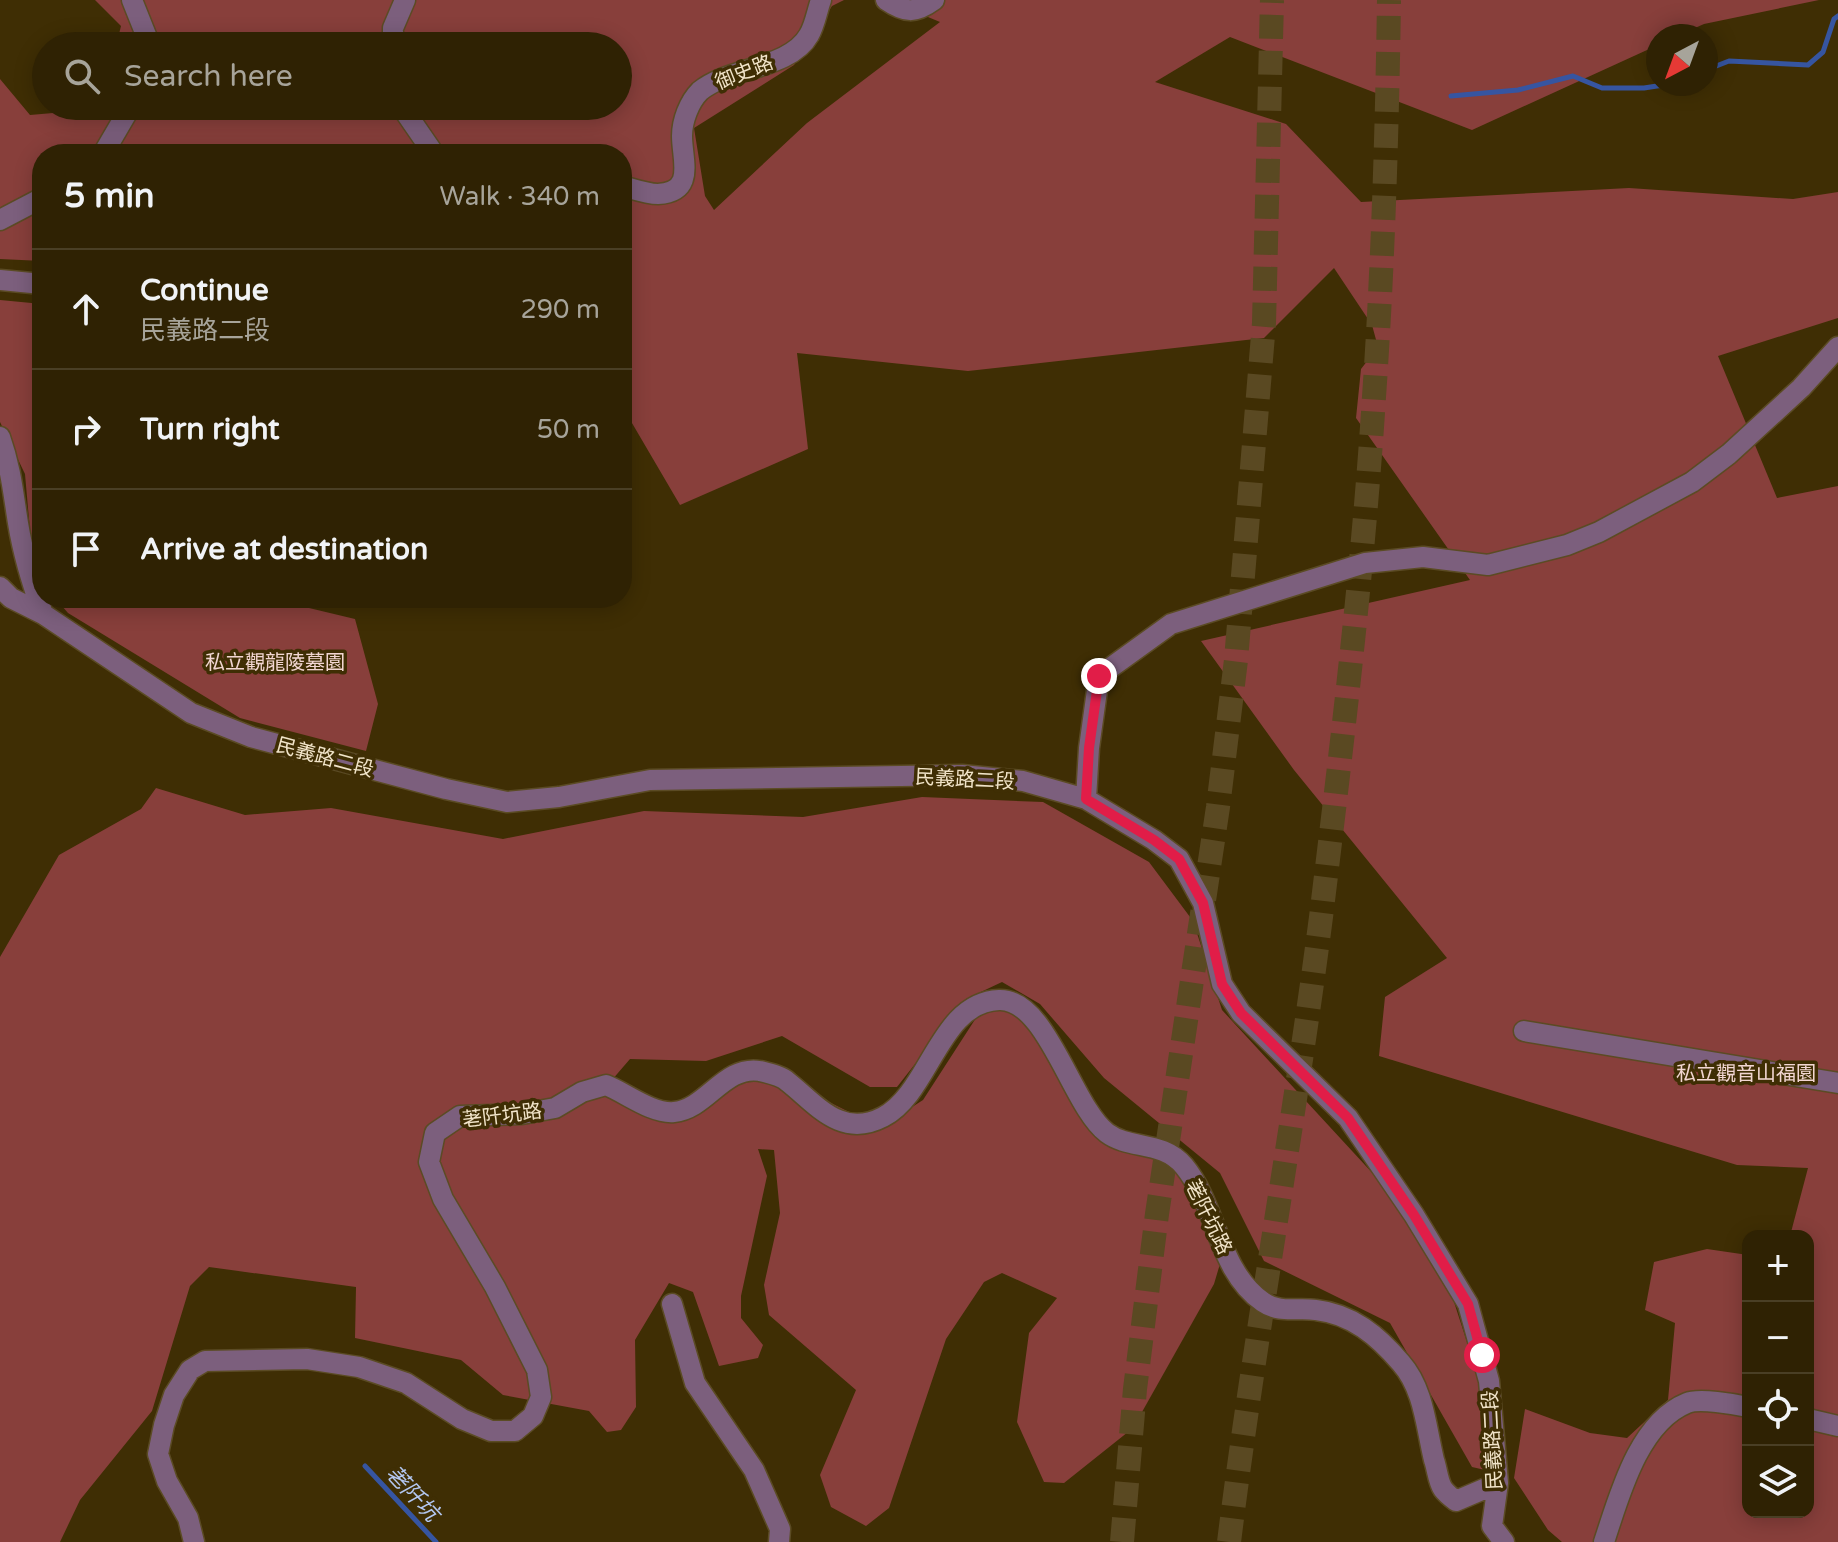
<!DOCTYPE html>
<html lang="en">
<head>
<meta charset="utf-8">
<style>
	:root { --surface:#2f2203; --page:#372a0d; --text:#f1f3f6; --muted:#a7a49a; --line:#4a3f25 }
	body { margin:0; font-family:"Varela Round","Noto Sans TC",sans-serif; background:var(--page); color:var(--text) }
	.controls { position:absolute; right:24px; bottom:24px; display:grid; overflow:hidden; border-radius:16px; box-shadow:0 4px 20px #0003 }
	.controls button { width:72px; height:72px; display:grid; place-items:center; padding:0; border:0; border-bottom:2px solid var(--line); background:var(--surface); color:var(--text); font:40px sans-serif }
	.compass { position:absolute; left:1646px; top:24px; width:72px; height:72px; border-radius:50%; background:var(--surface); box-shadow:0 4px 20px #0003; rotate:221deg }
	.stop { position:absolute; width:24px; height:24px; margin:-18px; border:6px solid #e11d48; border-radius:50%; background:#fff }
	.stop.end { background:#e11d48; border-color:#fff; box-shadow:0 2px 8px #0008 }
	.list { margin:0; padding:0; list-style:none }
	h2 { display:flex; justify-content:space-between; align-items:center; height:104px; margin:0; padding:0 32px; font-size:34px }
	h2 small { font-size:26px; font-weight:400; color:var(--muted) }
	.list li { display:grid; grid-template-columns:52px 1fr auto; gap:24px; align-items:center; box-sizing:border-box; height:120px; padding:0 32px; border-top:2px solid var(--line) }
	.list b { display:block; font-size:30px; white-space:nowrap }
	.list p { margin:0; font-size:26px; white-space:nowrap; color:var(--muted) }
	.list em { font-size:26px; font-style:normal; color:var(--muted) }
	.icon { flex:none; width:44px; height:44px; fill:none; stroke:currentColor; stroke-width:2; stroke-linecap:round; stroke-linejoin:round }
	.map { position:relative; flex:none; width:1838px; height:1542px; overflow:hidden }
	.search { position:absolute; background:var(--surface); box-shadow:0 4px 20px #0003; left:32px; top:32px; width:600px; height:88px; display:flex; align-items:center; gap:20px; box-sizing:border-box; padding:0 28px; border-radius:44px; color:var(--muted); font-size:30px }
	.panel { position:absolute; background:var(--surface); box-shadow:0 4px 20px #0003; left:32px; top:144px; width:600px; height:464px; border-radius:32px }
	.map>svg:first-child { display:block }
	.green { fill:#883f3b }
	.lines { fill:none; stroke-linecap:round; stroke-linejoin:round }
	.stream { stroke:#3655a1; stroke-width:5 }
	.highway-tunnel { stroke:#5a4922; stroke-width:24; stroke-dasharray:24 12; stroke-linecap:butt }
	.minor-casing { stroke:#5b4b24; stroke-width:23 }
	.minor { stroke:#7c5f7d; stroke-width:20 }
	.route { stroke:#e11d48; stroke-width:10 }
	.labels { text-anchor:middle; stroke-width:7; stroke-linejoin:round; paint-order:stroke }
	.street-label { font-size:20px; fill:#f1e4c9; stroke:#3f2e04 }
	.park-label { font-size:20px; fill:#f2d6d2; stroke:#3f2e04 }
	.water-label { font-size:22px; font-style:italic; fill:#b3c7f1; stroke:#3f2e04 }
</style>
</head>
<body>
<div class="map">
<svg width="1838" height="1542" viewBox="0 0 1838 1542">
	<rect width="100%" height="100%" fill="#3f2e04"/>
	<!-- green -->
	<path class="green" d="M95 0H844L832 6 794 65 694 128 705 196 714 210 807 123 940 22 887 0H1819L1704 24 1677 36H1658V45L1472 130 1230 37 1155 82 1286 124 1361 202 1629 188 1793 199 1838 192V318L1718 356 1777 498 1838 486V1542H1562L1548 1530 1514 1478 1525 1409 1590 1433 1627 1438 1668 1400 1675 1323 1645 1310 1654 1262 1707 1249 1748 1255V1512H1808V1236H1790L1808 1168 1737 1165 1379 1056 1385 997 1447 958 1294 770 1201 641 1470 580 1356 418 1361 369 1378 347 1372 325 1334 268 1264 338 968 371 797 353 808 449 680 505 622 406V154H42V261L0 259V79L30 115 99 109 100 106H618V46H116L121 26Z
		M0 300 42 304V583L31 542 25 474 0 422Z
		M55 598H298L309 608 355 619 378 704 366 751 240 718 68 613Z
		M156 788 245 815 331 808 503 839 644 811 803 817 922 797 1043 802 1149 862 1193 921 1222 1010 1412 1216 1443 1268 1501 1447 1498 1473 1472 1467 1390 1323 1264 1261 1220 1173 1104 1078 1040 1004 1002 982 966 999 897 1087H870L782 1036 706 1061 630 1059 605 1088 689 1111 739 1076 771 1073 857 1116H898L923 1100 985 1004 1012 1007 1109 1130 1170 1152 1228 1237 1214 1284 1133 1428 1064 1483 1044 1482 1017 1422 1029 1333 1057 1298 1002 1273 984 1282 946 1339 889 1508 866 1526 831 1507 820 1475 856 1390 769 1315 764 1285 780 1213 774 1150 758 1149 767 1176 741 1296V1318L763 1345 758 1358 719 1366 693 1292 669 1283 635 1340 636 1407 621 1430 607 1432 589 1411 503 1395 461 1360 355 1338 356 1287 209 1267 190 1286 152 1411 80 1500 60 1542H0V957L59 855 141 809Z"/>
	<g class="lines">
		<!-- stream -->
		<path class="stream" d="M1706 70 1729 61 1808 65 1823 52 1834 19 1838 16
			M1451 96 1518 90 1573 76 1602 88H1644L1670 84
			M365 1466 436 1542"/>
		<!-- highway-tunnel -->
		<path class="highway-tunnel" d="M1122 1542 1135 1389 1157 1214 1218 807 1236 660 1264 323 1272 0
			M1229 1542C1255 1333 1294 1126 1321 917 1342 744 1363 571 1374 397 1383 265 1387 133 1389 0"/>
		<defs>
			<path id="minor" d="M132 0 148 40V46
				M886 0C905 13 915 14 934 0
				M393 46V28L405 0
				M401 106 434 154
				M103 154 131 106
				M622 186C633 189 647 194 658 194 696 192 682 160 682 136 682 121 689 102 700 91 729 67 790 69 809 35 815 25 817 11 821 0
				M0 220 42 198
				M0 280 42 284
				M0 437C11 468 13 492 18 523 23 554 32 584 43 614
				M0 587 11 598 43 614 191 713 251 737 446 789 507 802 559 797 650 780 962 775 1023 781 1086 799 1154 840 1179 859 1203 903 1222 984 1241 1013 1348 1118 1414 1215 1468 1304 1489 1381 1498 1483 1492 1526 1504 1542
				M1086 799 1089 748 1099 676 1171 624 1365 563 1423 557 1488 565 1567 545 1599 532 1692 482 1729 454 1801 388 1838 347
				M1524 1031 1838 1083
				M672 1304 695 1383 754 1470 780 1529 779 1542
				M1808 1419 1838 1426
				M194 1542 188 1518 167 1481 158 1454 164 1425 174 1395 190 1370 205 1361 307 1359 359 1367 406 1383 462 1419 491 1431H515L533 1416 541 1397 537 1370 495 1287 443 1199 429 1162 435 1133 460 1116 522 1114 555 1108 582 1092 606 1085C626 1093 652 1114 674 1112 707 1109 724 1065 760 1071 768 1073 782 1076 788 1082 816 1104 841 1139 883 1117 930 1093 939 1002 999 1000 1047 998 1072 1107 1107 1133 1130 1150 1162 1140 1184 1166 1217 1206 1218 1271 1263 1302 1280 1314 1297 1307 1316 1310 1352 1314 1378 1336 1401 1363 1424 1389 1426 1427 1434 1460 1437 1468 1438 1482 1443 1489 1446 1493 1452 1498 1456 1501L1498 1483
				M1604 1542C1619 1497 1638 1423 1687 1403 1699 1398 1734 1404 1748 1407"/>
		</defs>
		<!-- minor casing -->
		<use href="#minor" class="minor-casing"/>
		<!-- minor -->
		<use href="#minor" class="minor"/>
	</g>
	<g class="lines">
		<!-- route -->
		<path class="route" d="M1099 676 1089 748 1086 799 1154 840 1179 859 1203 903 1222 984 1241 1013 1348 1118 1414 1215 1468 1304 1482 1355"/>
	</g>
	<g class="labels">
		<!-- street labels -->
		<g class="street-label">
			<text transform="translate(744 72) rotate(-22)" y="7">御史路</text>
			<text transform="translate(325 757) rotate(15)" y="7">民義路二段</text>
			<text transform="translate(965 779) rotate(3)" y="7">民義路二段</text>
			<text transform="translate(502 1115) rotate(-7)" y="7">荖阡坑路</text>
			<text transform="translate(1209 1217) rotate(64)" y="7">荖阡坑路</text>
			<text transform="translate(1492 1440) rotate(-93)" y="7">民義路二段</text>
		</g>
		<!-- park labels -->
		<g class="park-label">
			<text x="275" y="669">私立觀龍陵墓園</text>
			<text x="1746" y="1080">私立觀音山福園</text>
		</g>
		<!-- water labels -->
		<g class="water-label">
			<text transform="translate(413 1493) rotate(47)" y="8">荖阡坑</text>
		</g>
	</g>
</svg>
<div class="controls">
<button>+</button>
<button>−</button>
<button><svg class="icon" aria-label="locate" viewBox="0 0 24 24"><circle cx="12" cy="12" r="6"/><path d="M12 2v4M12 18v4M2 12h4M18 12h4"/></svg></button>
<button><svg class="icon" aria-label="layers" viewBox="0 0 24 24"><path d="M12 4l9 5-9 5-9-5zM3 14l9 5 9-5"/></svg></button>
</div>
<svg class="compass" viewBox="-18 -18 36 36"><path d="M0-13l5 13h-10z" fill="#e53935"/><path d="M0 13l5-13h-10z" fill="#a7a49a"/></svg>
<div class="stop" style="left:1482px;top:1355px"></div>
<div class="stop end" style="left:1099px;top:676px"></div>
<div class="search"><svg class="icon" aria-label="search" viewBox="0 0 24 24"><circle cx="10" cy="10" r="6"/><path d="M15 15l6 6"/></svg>Search here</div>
<section class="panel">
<h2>5 min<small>Walk · 340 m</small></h2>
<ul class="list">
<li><svg class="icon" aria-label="ahead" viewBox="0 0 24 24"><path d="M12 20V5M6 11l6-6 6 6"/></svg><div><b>Continue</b><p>民義路二段</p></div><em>290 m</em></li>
<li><svg class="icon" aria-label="right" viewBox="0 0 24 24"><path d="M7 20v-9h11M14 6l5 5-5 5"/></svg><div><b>Turn right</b></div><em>50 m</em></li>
<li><svg class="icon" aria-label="arrive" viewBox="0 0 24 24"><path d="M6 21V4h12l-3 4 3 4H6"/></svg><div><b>Arrive at destination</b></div></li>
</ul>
</section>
</div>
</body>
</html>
